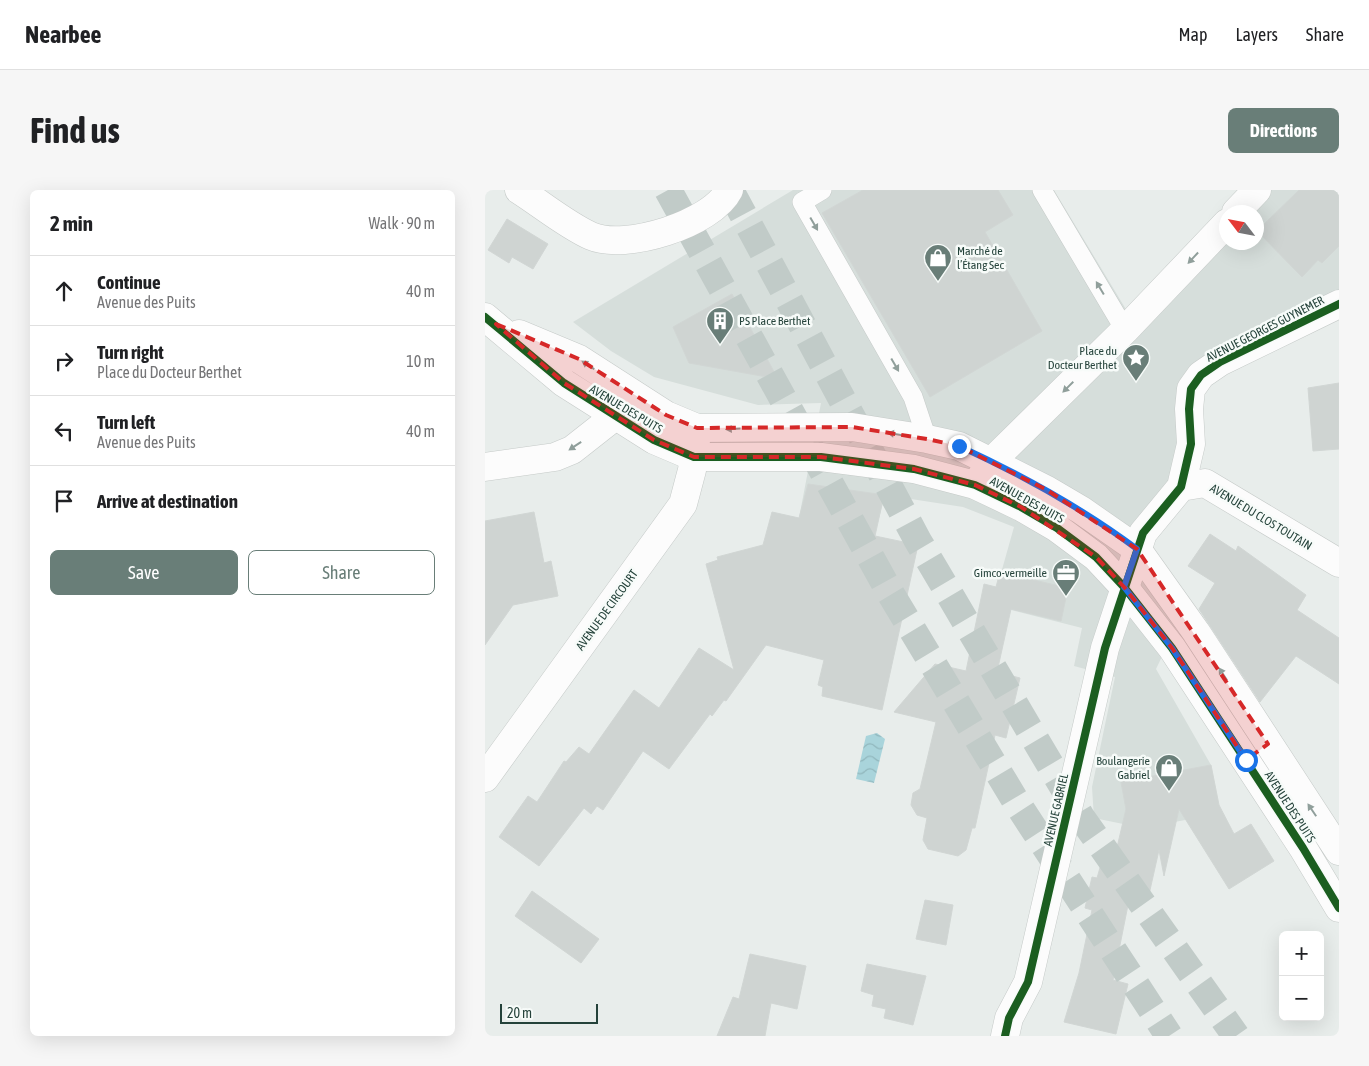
<!DOCTYPE html>
<html lang="en">
<head>
<meta charset="utf-8">
<style>
	:root { --surface:#fff; --page:#f6f6f6; --text:#202124; --muted:#757577; --line:#e0e0e0; --accent:#697e78 }
	body { margin:0; font-family:"Asap Condensed",sans-serif; background:var(--page); color:var(--text) }
	.controls { position:absolute; right:15px; bottom:15px; display:grid; overflow:hidden; border-radius:8px; box-shadow:0 5px 20px #0002 }
	.controls button { width:45px; height:45px; display:grid; place-items:center; padding:0; border:0; border-bottom:1px solid var(--line); background:var(--surface); color:var(--text); font:25px sans-serif }
	.compass { position:absolute; left:734px; top:15px; width:45px; height:45px; border-radius:50%; background:var(--surface); box-shadow:0 5px 20px #0002; rotate:302deg }
	.scale { position:absolute; left:15px; bottom:12px; width:98px; box-sizing:border-box; padding-left:5px; border:2px solid #24423a; border-top:0; font-size:14px; line-height:18px; white-space:nowrap; color:#24423a; -webkit-text-stroke:4px #f7fbf9; paint-order:stroke }
	.stop { position:absolute; width:15px; height:15px; margin:-11px; border:4px solid #1a73e8; border-radius:50%; background:#fff }
	.stop.end { background:#1a73e8; border-color:#fff; box-shadow:0 1px 5px #0008 }
	.list { margin:0; padding:0; list-style:none }
	h2 { display:flex; justify-content:space-between; align-items:center; height:65px; margin:0; padding:0 20px; font-size:21px }
	h2 small { font-size:16px; font-weight:400; color:var(--muted) }
	.list li { display:grid; grid-template-columns:32px 1fr auto; gap:15px; align-items:center; box-sizing:border-box; height:70px; padding:0 20px; border-top:1px solid var(--line) }
	.list b { display:block; font-size:19px; white-space:nowrap }
	.list p { margin:0; font-size:16px; white-space:nowrap; color:var(--muted) }
	.list em { font-size:16px; font-style:normal; color:var(--muted) }
	.actions { display:flex; gap:10px; padding:15px 20px }
	.actions a { flex:1; padding:11px 0; border:1px solid var(--accent); border-radius:8px; text-align:center; font-size:18px; color:var(--accent) }
	.actions .main { background:var(--accent); color:#fff }
	.icon { flex:none; width:28px; height:28px; fill:none; stroke:currentColor; stroke-width:2; stroke-linecap:round; stroke-linejoin:round }
	.map { position:relative; flex:none; width:854px; height:846px; overflow:hidden; border-radius:8px }
	header { display:flex; align-items:center; gap:30px; box-sizing:border-box; height:70px; padding:0 25px; background:var(--surface); border-bottom:1px solid var(--line) }
	header strong { font-size:24px }
	nav { display:flex; gap:28px; margin-inline-start:auto; font-size:18px }
	.intro { display:flex; align-items:center; justify-content:space-between; box-sizing:border-box; height:120px; padding:0 30px }
	h1 { margin:0; font-size:35px }
	.button { padding:12px 22px; border-radius:8px; background:var(--accent); color:#fff; font-size:18px; font-weight:700 }
	main { display:flex; gap:30px; padding:0 30px }
	aside { flex:1; background:var(--surface); border-radius:8px; box-shadow:0 5px 20px #0002 }
	.map>svg:first-child { display:block }
	.built { fill:#d6dedb }
	.water { fill:url(#water-waves) }
	.building { fill:#cfd4d2; stroke:#d1d6d4 }
	.lines { fill:none; stroke-linecap:round; stroke-linejoin:round }
	.motorway-tunnel { stroke:#c1cbc8; stroke-width:28; stroke-dasharray:28 14; stroke-linecap:butt }
	.service-casing { stroke:#c5cac8; stroke-width:20 }
	.minor-casing { stroke:#c5cac8; stroke-width:29 }
	.tertiary-casing { stroke:#c5cac8; stroke-width:29 }
	.service { stroke:#fcfcfc; stroke-width:19 }
	.minor { stroke:#fcfcfc; stroke-width:28 }
	.tertiary { stroke:#fcfcfc; stroke-width:28 }
	.cycleway-casing { stroke:#f7fbf9; stroke-width:11 }
	.cycleway { stroke:#1b5e20; stroke-width:8 }
	.oneway { fill:#909f9b }
	.route { stroke:#1a73e8; stroke-width:6 }
	.marked { fill:#d62828; fill-opacity:0.2; stroke:#d62828; stroke-width:4; stroke-dasharray:10 6; stroke-linejoin:round }
	.labels { text-anchor:middle; stroke-width:5; stroke-linejoin:round; paint-order:stroke }
	.poi-label { font-size:12px; fill:#24423a; stroke:#f7fbf9; text-anchor:end }
	.street-label { font-size:12px; fill:#24423a; stroke:#f7fbf9 }
</style>
</head>
<body>
<header>
<strong>Nearbee</strong>
<nav><a>Map</a><a>Layers</a><a>Share</a></nav>
</header>
<div class="intro"><h1>Find us</h1><a class="button">Directions</a></div>
<main>
<aside>
<h2>2 min<small>Walk · 90 m</small></h2>
<ul class="list">
<li><svg class="icon" aria-label="ahead" viewBox="0 0 24 24"><path d="M12 20V5M6 11l6-6 6 6"/></svg><div><b>Continue</b><p>Avenue des Puits</p></div><em>40 m</em></li>
<li><svg class="icon" aria-label="right" viewBox="0 0 24 24"><path d="M7 20v-9h11M14 6l5 5-5 5"/></svg><div><b>Turn right</b><p>Place du Docteur Berthet</p></div><em>10 m</em></li>
<li><svg class="icon" aria-label="left" viewBox="0 0 24 24"><path d="M17 20v-9H6M10 6l-5 5 5 5"/></svg><div><b>Turn left</b><p>Avenue des Puits</p></div><em>40 m</em></li>
<li><svg class="icon" aria-label="arrive" viewBox="0 0 24 24"><path d="M6 21V4h12l-3 4 3 4H6"/></svg><div><b>Arrive at destination</b></div></li>
</ul>
<div class="actions"><a class="main">Save</a><a>Share</a></div>
</aside>
<div class="map">
<svg width="854" height="846" viewBox="0 0 854 846">
	<defs>
		<pattern id="water-waves" width="16" height="10" patternUnits="userSpaceOnUse" patternTransform="scale(1.25)"><rect width="16" height="10" fill="#a9d4db"/><path d="M0 5q4-4 8 0t8 0" fill="none" stroke="#91b7bd"/></pattern>
	</defs>
	<rect width="100%" height="100%" fill="#e8edeb"/>
	<!-- built -->
	<path class="built" d="M308 0H569L648 131 742 52H772V22H751L773 0H854V114L716 185 706 254 658 343 698 423 671 479 726 575 733 612 722 626 673 635H643L609 628 607 597 630 487 589 476 597 438 507 415 529 337 478 317 400 305 390 344 314 328 336 213 273 215 169 187 126 161 88 132Z"/>
	<!-- water -->
	<path class="water" d="M392 543 400 549 389 593 371 589 381 546Z"/>
	<!-- building -->
	<path class="building" d="M378 0H513L528 25 500 42 557 141 445 207 337 23Z
		M814 0H854V56L837 73 833 70 817 87 772 41Z
		M22 29 63 54 48 79 27 67 24 73 3 60Z
		M247 104 293 189 204 173 188 137Z
		M854 193V259L828 261 823 198Z
		M323 294 399 305 390 346 433 355 397 520 337 506 338 497 333 495 339 470 281 455 241 511 239 510 227 526 225 524 184 579 158 561 118 620 112 616 106 624 99 618 54 676 14 647 43 606 52 612 79 571 81 572 94 557 104 564 149 500 174 518 214 458 249 480 221 374 233 370 232 367 278 355 287 322 314 328Z
		M49 322 59 373 66 371 73 406 28 415 0 455V331Z
		M725 344 751 361 753 356 821 405 812 420 854 448V494L811 466 775 512 714 419 730 393 703 376Z
		M515 382 583 398 576 431 526 419 512 482 535 488 521 548 510 545 490 638H487L481 660 473 666 443 659 438 650 442 628 432 625 426 615 428 603 435 599 451 532 409 522 450 474 481 481 499 394 511 397Z
		M726 575 734 615 749 644 766 634 789 671 744 699 694 619 679 686 674 660 663 709 650 706 647 716 643 715 628 790 643 794 631 844 579 832 594 783 607 720 600 718 607 687 612 688 619 664 630 666 641 619 636 592Z
		M47 701 114 749 96 773 30 726Z
		M440 710 468 715 461 755 431 749Z
		M265 764 321 776 312 819 286 813 280 846H232L248 807 254 809Z
		M382 774 441 786 428 835 399 828 401 819 387 816 389 805 376 801Z"/>
	<g class="lines">
		<!-- motorway-tunnel -->
		<path class="motorway-tunnel" d="M183 0 404 401 530 610 684 846
			M245 0 433 351 596 627 751 846"/>
		<defs>
			<path id="service" d="M337 0 317 12 428 207 442 249
				M557 0 640 140"/>
			<path id="minor" d="M34 0C56 14 83 36 106 46 140 61 227 34 244 0
				M751 22 772 0
				M0 277 70 267 87 260 148 212
				M493 291 507 271 640 140 742 33
				M696 297 720 293 854 373
				M0 588 198 314 207 280 212 243
				M520 846 524 828 543 792 620 458 658 343 696 297 706 254 704 219 706 199 716 185 735 172 854 114"/>
			<path id="tertiary" d="M0 127 79 193 169 250 209 267H336L429 279 490 295 536 317 572 338 611 367 639 397 687 458 818 658 854 718
				M34 144 94 169 181 225 212 238 367 237 442 249 474 256 562 300 596 320 652 359 711 442 854 661"/>
		</defs>
		<!-- service casing -->
		<use href="#service" class="service-casing"/>
		<!-- minor casing -->
		<use href="#minor" class="minor-casing"/>
		<!-- tertiary casing -->
		<use href="#tertiary" class="tertiary-casing"/>
		<!-- service -->
		<use href="#service" class="service"/>
		<!-- minor -->
		<use href="#minor" class="minor"/>
		<!-- tertiary -->
		<use href="#tertiary" class="tertiary"/>
		<defs>
			<path id="cycleway" d="M0 127 79 193 169 250 209 267H336L429 279 490 295 536 317 572 338 611 367 639 397 687 458 818 658 854 718
				M520 846 524 828 543 792 620 458 658 343 696 297 706 254 704 219 706 199 716 185 735 172 854 114"/>
		</defs>
		<!-- cycleway casing -->
		<use href="#cycleway" class="cycleway-casing"/>
		<!-- cycleway -->
		<use href="#cycleway" class="cycleway"/>
	</g>
	<!-- one-way arrows -->
	<defs><path id="oneway-solid" d="M-6-.8H1V-3.2L6.5 0L1 3.2V.8H-6Z" transform="scale(1.25)"/></defs>
	<g class="oneway">
		<use href="#oneway-solid" transform="translate(329 34) rotate(60)"/>
		<use href="#oneway-solid" transform="translate(708 68) rotate(133)"/>
		<use href="#oneway-solid" transform="translate(615 98) rotate(-121)"/>
		<use href="#oneway-solid" transform="translate(103 175) rotate(-147)"/>
		<use href="#oneway-solid" transform="translate(410 175) rotate(60)"/>
		<use href="#oneway-solid" transform="translate(583 197) rotate(135)"/>
		<use href="#oneway-solid" transform="translate(248 239) rotate(177)"/>
		<use href="#oneway-solid" transform="translate(410 244) rotate(-171)"/>
		<use href="#oneway-solid" transform="translate(90 256) rotate(146)"/>
		<use href="#oneway-solid" transform="translate(738 484) rotate(-123)"/>
		<use href="#oneway-solid" transform="translate(827 620) rotate(-124)"/>
	</g>
	<g class="lines">
		<!-- route -->
		<path class="route" d="M474 256C537 285 596 317 652 359L639 397 687 458 761 570"/>
	</g>
	<!-- marked area -->
	<path class="marked" d="M11 134 94 169 181 225 212 238 367 237 442 249 474 256 562 300 652 359 783 554 761 570 687 458 639 397 611 367 536 317 490 295 429 279 336 267H209L169 250 79 193Z"/>
	<!-- icons -->
	<defs>
		<symbol id="shop-pin" viewBox="-11 -11 22 30"><path d="M0 17L-7.5 6A9.5 9.5 0 1 1 7.5 6Z" fill="#697e78" stroke="#f7fbf9"/><path d="M-5-2.5h2.3a2.7 3.5 0 0 1 5.4 0H5L5.5 6h-11ZM-1.5-2.5h3a1.5 2.3 0 0 0-3 0Z" fill="#fff"/></symbol>
		<symbol id="building-pin" viewBox="-11 -11 22 30"><path d="M0 17L-7.5 6A9.5 9.5 0 1 1 7.5 6Z" fill="#697e78" stroke="#f7fbf9"/><path d="M-4-6H4V6H1V3H-1V6H-4ZM-2.5-4.3h1.7v1.8h-1.7ZM.8-4.3h1.7v1.8H.8ZM-2.5-1h1.7V.8h-1.7ZM.8-1h1.7V.8H.8Z" fill="#fff"/></symbol>
		<symbol id="sight-pin" viewBox="-11 -11 22 30"><path d="M0 17L-7.5 6A9.5 9.5 0 1 1 7.5 6Z" fill="#697e78" stroke="#f7fbf9"/><path d="M0-6L1.8-2.2L6-1.7L2.9 1.2L3.7 5.4L0 3.3L-3.7 5.4L-2.9 1.2L-6-1.7L-1.8-2.2Z" fill="#fff"/></symbol>
		<symbol id="office-pin" viewBox="-11 -11 22 30"><path d="M0 17L-7.5 6A9.5 9.5 0 1 1 7.5 6Z" fill="#697e78" stroke="#f7fbf9"/><path d="M-6-3h4V-5.5h4V-3h4V5H-6ZM-1-4.5V-3h2v-1.5ZM-6 0V1H6V0Z" fill="#fff"/></symbol>
	</defs>
	<g fill-rule="evenodd">
		<use href="#shop-pin" x="437" y="52" width="32" height="43"/>
		<use href="#building-pin" x="219" y="115" width="32" height="43"/>
		<use href="#sight-pin" x="635" y="152" width="32" height="43"/>
		<use href="#office-pin" x="565" y="367" width="32" height="43"/>
		<use href="#shop-pin" x="668" y="562" width="32" height="43"/>
	</g>
	<g class="labels">
		<!-- poi labels -->
		<g class="poi-label">
			<text x="472" y="65" text-anchor="start">Marché de<tspan x="472" dy="14">l’Étang Sec</tspan></text>
			<text x="254" y="135" text-anchor="start">PS Place Berthet</text>
			<text x="632" y="165">Place du<tspan x="632" dy="14">Docteur Berthet</tspan></text>
			<text x="562" y="387">Gimco-vermeille</text>
			<text x="665" y="575">Boulangerie<tspan x="665" dy="14">Gabriel</tspan></text>
		</g>
		<!-- street labels -->
		<g class="street-label">
			<text transform="translate(780 139) rotate(-27)" y="4">AVENUE GEORGES GUYNEMER</text>
			<text transform="translate(141 219) rotate(31)" y="4">AVENUE DES PUITS</text>
			<text transform="translate(542 310) rotate(29)" y="4">AVENUE DES PUITS</text>
			<text transform="translate(776 327) rotate(31)" y="4">AVENUE DU CLOS TOUTAIN</text>
			<text transform="translate(122 420) rotate(-54)" y="4">AVENUE DE CIRCOURT</text>
			<text transform="translate(805 617) rotate(57)" y="4">AVENUE DES PUITS</text>
			<text transform="translate(571 620) rotate(-77)" y="4">AVENUE GABRIEL</text>
		</g>
	</g>
</svg>
<div class="controls">
<button>+</button>
<button>−</button>
</div>
<svg class="compass" viewBox="-18 -18 36 36"><path d="M0-13l5 13h-10z" fill="#e53935"/><path d="M0 13l5-13h-10z" fill="#757577"/></svg>
<div class="scale">20 m</div>
<div class="stop" style="left:761px;top:570px"></div>
<div class="stop end" style="left:474px;top:256px"></div>
</div>
</main>
</body>
</html>
